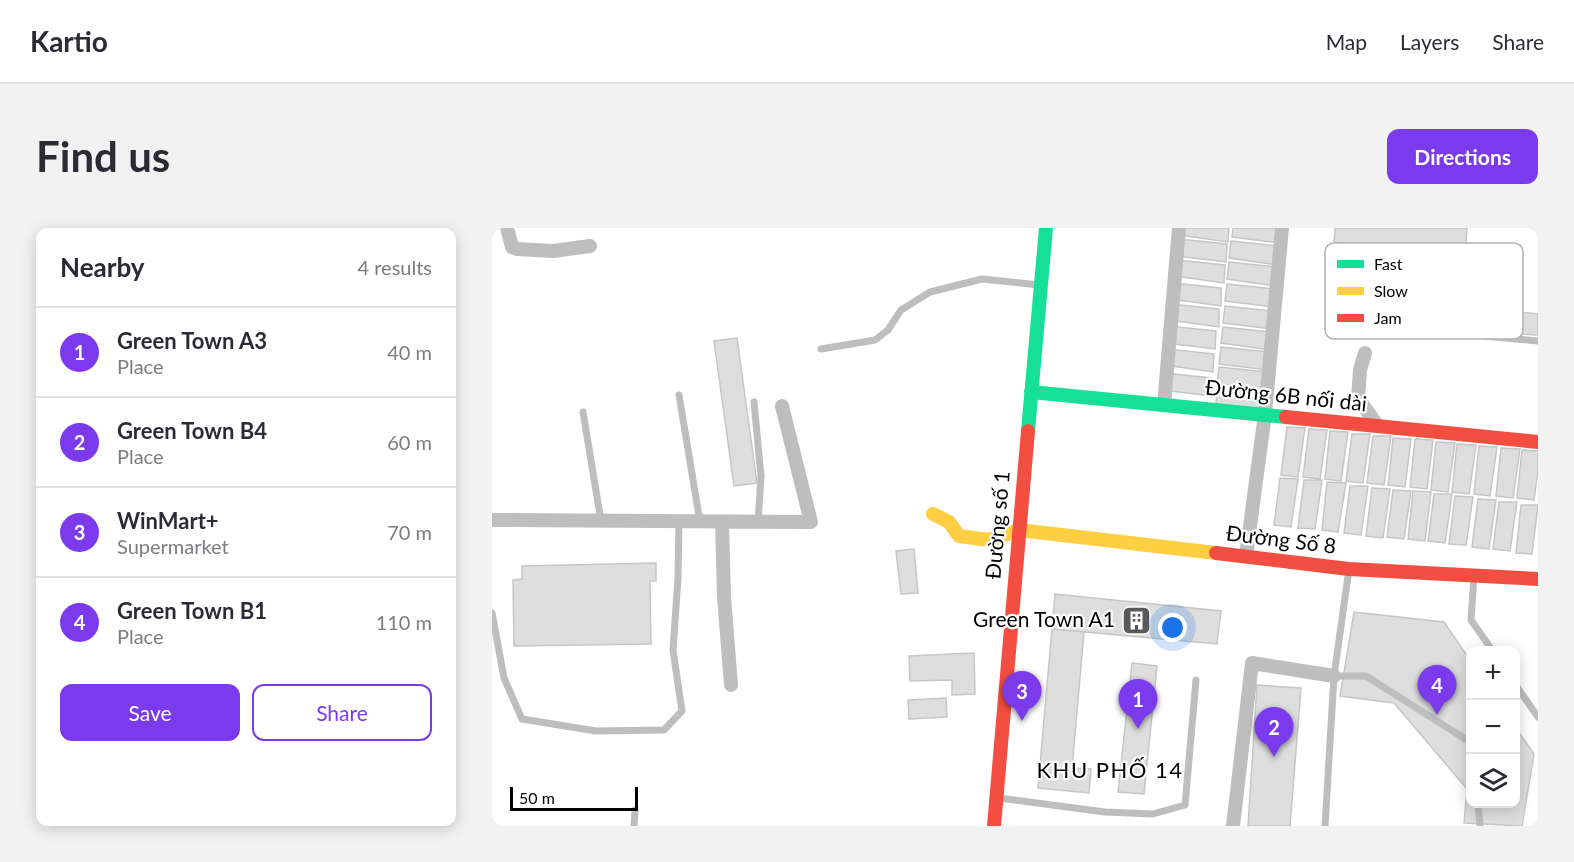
<!DOCTYPE html>
<html lang="en">
<head>
<meta charset="utf-8">
<style>
	:root { --surface:#fff; --page:#f2f2f3; --text:#2b2b33; --muted:#7c7c81; --line:#e1e1e2; --accent:#7c3aed }
	body { margin:0; font-family:Lato,sans-serif; background:var(--page); color:var(--text) }
	.controls { position:absolute; right:18px; bottom:18px; display:grid; overflow:hidden; border-radius:12px; box-shadow:0 3px 15px #0003 }
	.controls button { width:54px; height:54px; display:grid; place-items:center; padding:0; border:0; border-bottom:2px solid var(--line); background:var(--surface); color:var(--text); font:30px sans-serif }
	.scale { position:absolute; left:18px; bottom:15px; width:128px; box-sizing:border-box; padding-left:6px; border:3px solid #000; border-top:0; font-size:16px; line-height:21px; white-space:nowrap; color:#000; -webkit-text-stroke:4px #fff; paint-order:stroke }
	.you { position:absolute; left:681px; top:400px; width:21px; height:21px; margin:-15px; border:4px solid #fff; border-radius:50%; background:#1a73e8; box-shadow:0 0 0 9px #1a73e833 }
	.badge { display:grid; place-items:center; width:39px; height:39px; border-radius:50%; background:var(--accent); color:#fff; font-size:20px; font-weight:700 }
	.pin { position:absolute; translate:-50% -50px; filter:drop-shadow(0 2px 3px #0008) }
	.pin::after { content:''; position:absolute; top:32px; width:21px; height:18px; background:inherit; clip-path:polygon(0 0,100% 0,50% 100%) }
	.list { margin:0; padding:0; list-style:none }
	h2 { display:flex; justify-content:space-between; align-items:center; height:78px; margin:0; padding:0 24px; font-size:26px }
	h2 small { font-size:20px; font-weight:400; color:var(--muted) }
	.list li { display:grid; grid-template-columns:39px 1fr auto; gap:18px; align-items:center; box-sizing:border-box; height:90px; padding:0 24px; border-top:2px solid var(--line) }
	.list b { display:block; font-size:22px; white-space:nowrap }
	.list p { margin:0; font-size:20px; white-space:nowrap; color:var(--muted) }
	.list em { font-size:20px; font-style:normal; color:var(--muted) }
	.actions { display:flex; gap:12px; padding:18px 24px }
	.actions a { flex:1; padding:14px 0; border:2px solid var(--accent); border-radius:12px; text-align:center; font-size:21px; color:var(--accent) }
	.actions .main { background:var(--accent); color:#fff }
	.icon { flex:none; width:33px; height:33px; fill:none; stroke:currentColor; stroke-width:2; stroke-linecap:round; stroke-linejoin:round }
	.map { position:relative; flex:none; width:1046px; height:598px; overflow:hidden; border-radius:12px }
	header { display:flex; align-items:center; gap:36px; box-sizing:border-box; height:84px; padding:0 30px; background:var(--surface); border-bottom:2px solid var(--line) }
	header strong { font-size:28px }
	nav { display:flex; gap:33px; margin-inline-start:auto; font-size:21px }
	.intro { display:flex; align-items:center; justify-content:space-between; box-sizing:border-box; height:144px; padding:0 36px }
	h1 { margin:0; font-size:42px }
	.button { padding:15px 27px; border-radius:12px; background:var(--accent); color:#fff; font-size:21px; font-weight:700 }
	main { display:flex; gap:36px; padding:0 36px }
	aside { flex:1; background:var(--surface); border-radius:12px; box-shadow:0 3px 15px #0003 }
	.map>svg:first-child { display:block }
	.building { fill:#dedede; stroke:#c6c6c6; stroke-width:1.5 }
	.lines { fill:none; stroke-linecap:round; stroke-linejoin:round }
	.lane { stroke:#bebebe; stroke-width:7 }
	.street { stroke:#bebebe; stroke-width:14 }
	.fast { stroke:#16e098; stroke-width:14 }
	.slow { stroke:#ffcf43; stroke-width:14 }
	.jam { stroke:#f24e42; stroke-width:14 }
	.labels { text-anchor:middle; stroke-width:4.5; stroke-linejoin:round; paint-order:stroke }
	.street-label { font-size:21px; fill:#000; stroke:#fff }
	.poi-label { font-size:21px; fill:#000; stroke:#fff; text-anchor:end }
	.neighbourhood-label { font-size:22px; letter-spacing:1.5px; fill:#000; stroke:#fff }
	.key { fill:#fff; stroke:#b2b2b2; stroke-width:1.5 }
	.key-label { font-size:16px; fill:#000 }
</style>
</head>
<body>
<header>
<strong>Kartio</strong>
<nav><a>Map</a><a>Layers</a><a>Share</a></nav>
</header>
<div class="intro"><h1>Find us</h1><a class="button">Directions</a></div>
<main>
<aside>
<h2>Nearby<small>4 results</small></h2>
<ul class="list">
<li><span class="badge">1</span><div><b>Green Town A3</b><p>Place</p></div><em>40 m</em></li>
<li><span class="badge">2</span><div><b>Green Town B4</b><p>Place</p></div><em>60 m</em></li>
<li><span class="badge">3</span><div><b>WinMart+</b><p>Supermarket</p></div><em>70 m</em></li>
<li><span class="badge">4</span><div><b>Green Town B1</b><p>Place</p></div><em>110 m</em></li>
</ul>
<div class="actions"><a class="main">Save</a><a>Share</a></div>
</aside>
<div class="map">
<svg width="1046" height="598" viewBox="0 0 1046 598">
	<rect width="100%" height="100%" fill="#fff"/>
	<!-- building -->
	<path class="building" d="M688 0H737L736 14 687 7Z
		M741 0H789V15L740 9Z
		M843 0H975L973 28 842 15Z
		M687 11 735 16 734 34 685 28Z
		M739 13 787 18 786 37 737 30Z
		M685 32 733 37 732 55 683 48Z
		M737 34 785 39 784 58 735 51Z
		M682 55 729 60V78L680 71Z
		M735 56 782 61V79L733 73Z
		M679 76 727 81V99L677 92Z
		M961 77 1046 86V107L961 102Z
		M733 78 781 83 780 101 731 95Z
		M676 98 724 103 723 121 674 115Z
		M731 99 779 104 778 122 729 115Z
		M245 110 265 255 242 258 222 113Z
		M729 119 777 124 776 142 727 136Z
		M674 121 722 126 721 144 672 137Z
		M727 139 775 144 774 162 725 155Z
		M672 145 720 150V168L670 162Z
		M725 159 773 164 772 182 724 176Z
		M795 199 813 200 806 249 789 247Z
		M817 201 835 202 828 251 811 249Z
		M838 203 856 204 849 253 833 251Z
		M860 206H878L871 255 854 253Z
		M881 208H899L892 257 875 255Z
		M901 210 919 211 913 259 896 257Z
		M923 211 941 212 935 261 918 259Z
		M944 214 963 215 956 264 939 262Z
		M965 216 984 217 977 266 960 264Z
		M987 218 1005 219 998 268 982 266Z
		M1009 220 1028 221 1021 270 1004 268Z
		M1030 222 1046 223V242L1042 272 1025 270Z
		M788 250 806 251 799 299 782 297Z
		M812 252H830L823 301 806 300Z
		M835 254 854 255 846 304 830 302Z
		M858 258H876L869 307 852 305Z
		M880 260 898 261 891 310 874 308Z
		M901 262 919 263 912 311 895 309Z
		M921 263 939 264 933 313 916 311Z
		M942 266H960L953 315 936 313Z
		M963 268 981 269 974 317 957 316Z
		M986 271 1004 272 997 321 980 319Z
		M1007 274H1025L1018 323 1001 321Z
		M1029 277H1046L1040 326 1024 325Z
		M422 321 426 365 409 366 404 323Z
		M164 335V353H158L159 416 22 418 21 352 30 351V338Z
		M563 366 729 383 725 416 560 401Z
		M862 384 952 394 978 432V576H1023V499L1042 526 1030 598 972 595 975 561 902 475 848 468Z
		M560 401 592 404 580 540 599 541 597 565 546 560Z
		M482 425 483 466 460 467V452L418 453 417 428Z
		M640 435 665 438 652 566 626 564Z
		M765 457 809 460 798 598H756Z
		M454 470 455 489 417 491 416 472Z"/>
	<g class="lines">
		<!-- lane -->
		<path class="lane" d="M992 108 1046 113
			M329 121 383 112 396 102 409 82 438 64 490 51 547 57
			M187 167 208 294
			M262 174 269 248 266 295
			M91 184 109 293
			M982 348 979 392 1000 422
			M0 385 12 450 30 491 104 503 172 502 190 483 181 422 186 350 187 293
			M842 448H874L978 514
			M1023 456 1046 489
			M507 570 613 584 661 586 693 577 704 452
			M986 576 988 598
			M142 598 143 582
			M833 598 842 448 857 341"/>
		<!-- street -->
		<path class="street" d="M15 0 20 19 25 21 61 23 98 18
			M873 125 868 142 866 170 885 197
			M672 177 687 0
			M0 292 319 294 290 178
			M230 294 232 369 239 457
			M754 328 773 186 790 0
			M741 598 760 435 842 448"/>
		<!-- fast -->
		<path class="fast" d="M539 164 794 189
			M536 203 554 0"/>
		<!-- slow -->
		<path class="slow" d="M441 286 457 294 467 308 497 312 527 302 724 325"/>
		<!-- jam -->
		<path class="jam" d="M794 189 1046 214
			M724 325 857 341 1046 351
			M502 598 536 203"/>
	</g>
	<!-- icons -->
	<defs>
		<symbol id="building-square" viewBox="-11 -11 22 22"><rect x="-9" y="-9" width="18" height="18" rx="4" fill="#595959" stroke="#fff"/><path d="M-4-6H4V6H1V3H-1V6H-4ZM-2.5-4.3h1.7v1.8h-1.7ZM.8-4.3h1.7v1.8H.8ZM-2.5-1h1.7V.8h-1.7ZM.8-1h1.7V.8H.8Z" fill="#fff"/></symbol>
	</defs>
	<g fill-rule="evenodd">
		<use href="#building-square" x="628" y="376" width="33" height="33"/>
	</g>
	<g class="labels">
		<!-- street labels -->
		<g class="street-label">
			<text transform="translate(794 168) rotate(6)" y="7">Đường 6B nối dài</text>
			<text transform="translate(506 297) rotate(-85)" y="7">Đường số 1</text>
			<text transform="translate(789 312) rotate(7)" y="7">Đường Số 8</text>
		</g>
		<!-- poi labels -->
		<g class="poi-label">
			<text x="623" y="399">Green Town A1</text>
		</g>
		<!-- neighbourhood labels -->
		<g class="neighbourhood-label">
			<text x="618" y="550">KHU PHỐ 14</text>
		</g>
	</g>
	<!-- legend -->
	<rect x="833" y="15" width="198" height="96" rx="9" class="key"/>
	<rect x="845" y="32" width="27" height="8" fill="#16e098"/>
	<rect x="845" y="59" width="27" height="8" fill="#ffcf43"/>
	<rect x="845" y="86" width="27" height="8" fill="#f24e42"/>
	<g class="key-label">
		<text x="882" y="42">Fast</text>
		<text x="882" y="69">Slow</text>
		<text x="882" y="96">Jam</text>
	</g>
</svg>
<div class="controls">
<button>+</button>
<button>−</button>
<button><svg class="icon" aria-label="layers" viewBox="0 0 24 24"><path d="M12 4l9 5-9 5-9-5zM3 14l9 5 9-5"/></svg></button>
</div>
<div class="scale">50 m</div>
<div class="you"></div>
<div class="pin badge" style="left:646px;top:501px">1</div>
<div class="pin badge" style="left:782px;top:529px">2</div>
<div class="pin badge" style="left:530px;top:493px">3</div>
<div class="pin badge" style="left:945px;top:487px">4</div>
</div>
</main>
</body>
</html>
